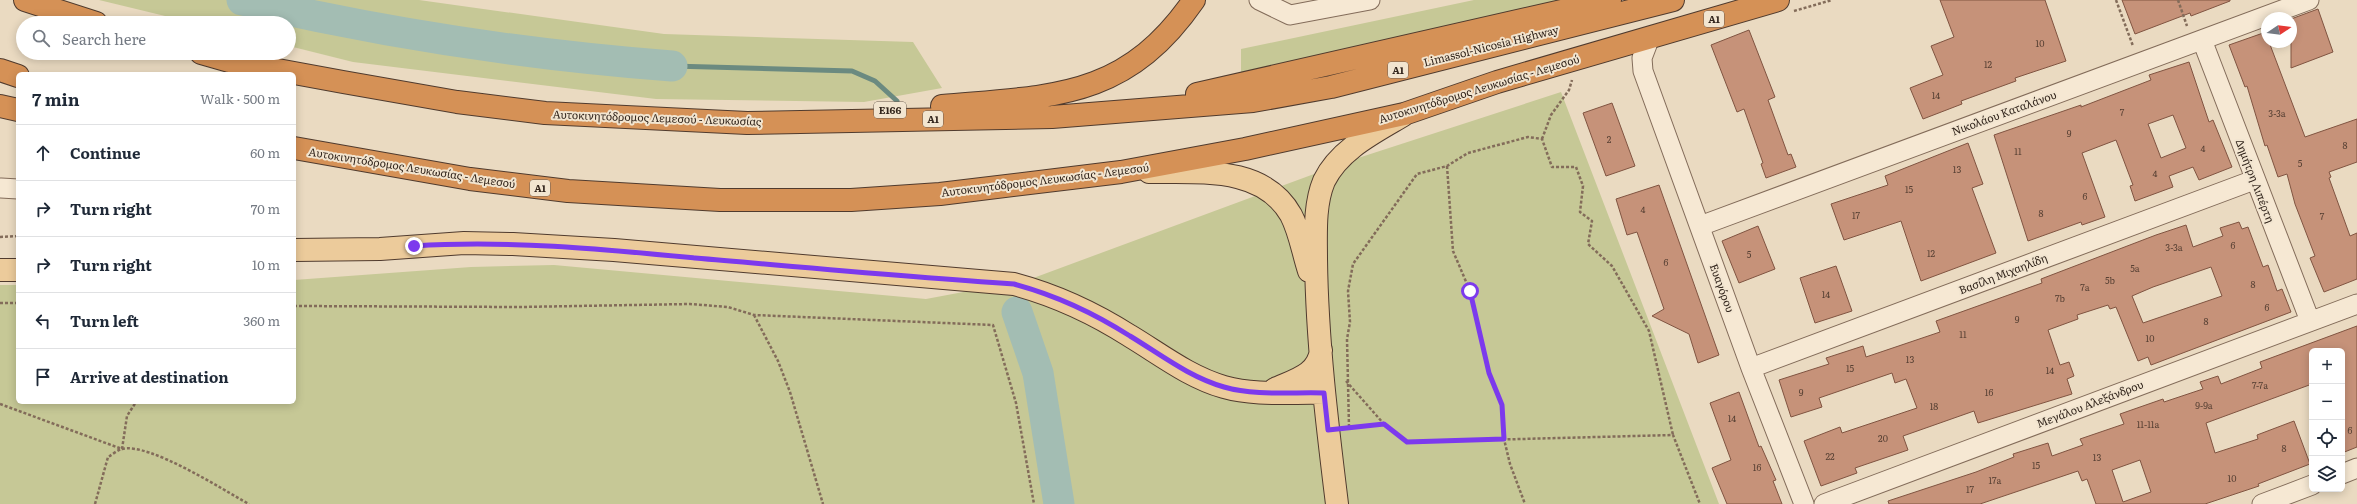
<!DOCTYPE html>
<html lang="en">
<head>
<meta charset="utf-8">
<style>
	:root { --surface:#fff; --page:#f6f6f7; --text:#1f2937; --muted:#747a83; --line:#e0e1e3 }
	body { margin:0; font-family:Literata,serif; background:var(--page); color:var(--text) }
	.controls { position:absolute; right:12px; bottom:12px; display:grid; overflow:hidden; border-radius:6px; box-shadow:0 2px 10px #0003 }
	.controls button { width:36px; height:36px; display:grid; place-items:center; padding:0; border:0; border-bottom:1px solid var(--line); background:var(--surface); color:var(--text); font:20px sans-serif }
	.compass { position:absolute; left:2261px; top:12px; width:36px; height:36px; border-radius:50%; background:var(--surface); box-shadow:0 2px 10px #0003; rotate:77deg }
	.stop { position:absolute; width:12px; height:12px; margin:-9px; border:3px solid #7c3aed; border-radius:50%; background:#fff }
	.stop.end { background:#7c3aed; border-color:#fff; box-shadow:0 1px 4px #0008 }
	.list { margin:0; padding:0; list-style:none }
	h2 { display:flex; justify-content:space-between; align-items:center; height:52px; margin:0; padding:0 16px; font-size:17px }
	h2 small { font-size:13px; font-weight:400; color:var(--muted) }
	.list li { display:grid; grid-template-columns:26px 1fr auto; gap:12px; align-items:center; box-sizing:border-box; height:56px; padding:0 16px; border-top:1px solid var(--line) }
	.list b { display:block; font-size:15px; white-space:nowrap }
	.list em { font-size:13px; font-style:normal; color:var(--muted) }
	.icon { flex:none; width:22px; height:22px; fill:none; stroke:currentColor; stroke-width:2; stroke-linecap:round; stroke-linejoin:round }
	.map { position:relative; flex:none; width:2357px; height:504px; overflow:hidden }
	.search { position:absolute; background:var(--surface); box-shadow:0 2px 10px #0003; left:16px; top:16px; width:280px; height:44px; display:flex; align-items:center; gap:10px; box-sizing:border-box; padding:0 14px; border-radius:22px; color:var(--muted); font-size:15px }
	.panel { position:absolute; background:var(--surface); box-shadow:0 2px 10px #0003; left:16px; top:72px; width:280px; height:332px; border-radius:6px }
	.map>svg:first-child { display:block }
	.green { fill:#c6c896 }
	.lines { fill:none; stroke-linecap:round; stroke-linejoin:round }
	.stream { stroke:#6b8a80; stroke-width:5 }
	.river { stroke:#a3bdb3; stroke-width:31 }
	.building { fill:#c69279; stroke:#805441; fill-rule:evenodd }
	.minor-casing { stroke:#836c5a; stroke-width:21 }
	.major-casing { stroke:#503b2e; stroke-width:24 }
	.highway-casing { stroke:#503b2e; stroke-width:24 }
	.path { stroke:#836c5a; stroke-width:2.5; stroke-dasharray:3 2; stroke-linecap:butt }
	.minor { stroke:#f6e8d3; stroke-width:19 }
	.major { stroke:#eccb9b; stroke-width:22 }
	.highway { stroke:#d59156; stroke-width:22 }
	.route { stroke:#7c3aed; stroke-width:5 }
	.labels { text-anchor:middle; stroke-width:4; stroke-linejoin:round; paint-order:stroke }
	.number-label { font-size:9px; fill:#584134 }
	.shield { fill:#f2e5d0; stroke:#6c5f53; stroke-width:1 }
	.shield-label { font-size:10px; font-weight:bold; fill:#33261d }
	.street-label { font-size:11px; fill:#33261d; stroke:#f2e5d0 }
</style>
</head>
<body>
<div class="map">
<svg width="2357" height="504" viewBox="0 0 2357 504">
	<rect width="100%" height="100%" fill="#eadac1"/>
	<!-- green -->
	<path class="green" d="M99 0H419L664 34 913 42 942 88 864 102 656 99 353 62 289 46V23H194Z
		M1474 0H1582L1241 73V49Z
		M1561 92 1719 504H0V285H18V402H294V280L471 267 554 265 926 299 1028 280 1352 160Z"/>
	<g class="lines">
		<!-- stream -->
		<path class="stream" d="M672 66 852 71 875 81 897 101"/>
		<!-- river -->
		<path class="river" d="M242 0C384 33 527 55 672 66
			M1017 312 1038 373 1059 504"/>
	</g>
	<!-- building -->
	<path class="building" d="M1940 0H2045L2066 61 2015 78 2016 81 1961 101 1962 104 1923 119 1910 88 1943 75 1931 46 1954 37Z
		M2122 0H2230V1L2191 16 2190 13 2135 34Z
		M2318 9 2333 52 2291 68V19Z
		M1749 30 1775 97 1768 100 1788 155 1791 154 1796 167 1766 178 1761 164 1763 163 1744 109 1737 112 1711 45Z
		M2266 32 2267 42H2269L2305 137 2357 119V162L2329 172 2331 177 2329 178 2350 236 2357 233V279L2324 292 2310 258 2315 256 2295 204 2287 174 2278 177 2267 145 2265 146 2247 86 2245 87 2229 45Z
		M2189 62 2209 122 2213 120 2232 167 2199 180 2193 167 2169 176 2173 187 2135 201 2130 186 2133 185 2116 140 2082 153 2105 217 2082 225 2081 222 2028 241 1994 135 2081 105V107L2151 80 2149 75ZM2173 115 2186 148 2161 158 2148 124Z
		M1612 103 1635 166 1606 176 1583 113Z
		M1968 143 1983 184 1972 188 1996 253 1921 281 1901 221 1844 240 1831 204 1888 185 1885 176Z
		M1659 185 1719 355 1698 363 1689 334 1652 316 1664 309 1637 232 1627 235 1616 199Z
		M2239 222 2242 229 2248 227 2263 267 2268 265 2277 291 2282 289 2291 312 2151 365 2148 357 2138 361 2116 307 2110 309 2108 305 2077 315 2078 319 2048 330 2060 365 2069 362 2074 376 2067 379 2072 394 1978 423 1974 411 1903 436 1908 450 1855 468 1857 473 1821 486 1804 441 1840 427 1842 433 1917 408 1906 379 1895 383 1892 373 1819 398 1822 407 1791 417 1779 380 1829 364 1826 358 1863 346 1866 357 1940 332 1936 321 2042 283 2041 279 2156 235 2186 225 2193 247 2223 236 2220 228ZM2211 267 2222 296 2143 323 2132 296 2153 287Z
		M1758 226 1775 269 1739 283 1722 241Z
		M1836 266 1852 311 1815 323 1800 278Z
		M2357 326V447L2342 453V351H2312V384L2206 423 2215 453 2258 439 2257 435 2294 421 2310 464 2258 484 2259 486 2205 504H2096L2087 479 2082 481 2078 471 1980 504H1889L1888 501 1976 472 2014 457 2013 454 2048 443 2052 456 2083 445 2080 439 2124 424 2120 414 2163 399 2164 402 2203 389 2200 382 2218 376 2221 384 2262 368 2260 362ZM2140 460 2151 492 2123 502 2112 470Z
		M1739 392 1759 447 1761 446 1776 480 1773 481 1782 504H1727L1712 468 1731 460 1710 403Z"/>
	<g class="lines">
		<defs>
			<path id="minor" d="M1259 0 1290 15 1370 0
				M1650 37 1642 58 1643 71 1751 368 1804 504
				M2202 40 2310 321
				M1 188 18 189
				M1700 226 2309 0
				M1751 368 2254 180
				M2342 474 2357 468
				M1824 504 2357 304
				M2262 504 2312 485"/>
			<path id="major" d="M1149 172C1199 173 1263 165 1291 215 1300 232 1303 253 1309 271
				M294 250 380 249 464 243 513 244 614 250 1014 284C1055 295 1094 313 1130 336 1160 354 1189 377 1224 387 1255 396 1292 392 1324 393
				M0 270H18
				M1275 389C1295 380 1318 375 1321 350
				M1337 504C1327 423 1317 341 1316 259 1316 234 1314 205 1324 181 1339 150 1373 133 1402 116"/>
			<path id="highway" d="M25 0 96 23
				M201 53 229 61 343 82 457 102 545 113 747 123 1052 117 1253 101 1331 87 1673 0
				M0 70 18 76
				M1197 94 1610 0
				M0 106 18 110
				M942 106C1052 96 1125 100 1194 0
				M294 148 470 179 568 191 720 200H851L940 194 1121 172 1245 149 1404 114 1497 82 1778 0"/>
		</defs>
		<!-- minor casing -->
		<use href="#minor" class="minor-casing"/>
		<!-- major casing -->
		<use href="#major" class="major-casing"/>
		<!-- highway casing -->
		<use href="#highway" class="highway-casing"/>
		<!-- path -->
		<path class="path" d="M2116 0 2133 46
			M2178 0 2187 26
			M1794 11 1832 0
			M1542 139 1551 115 1569 90 1572 80
			M1447 166 1453 251 1470 291 1489 373 1502 405 1504 439 1510 464 1525 504
			M0 237 18 236
			M0 303H18
			M294 306 520 307 690 304 728 307 754 315 993 325 1016 403 1034 504
			M754 315 778 361 790 392 823 504
			M1346 381 1384 424
			M0 404 122 449 127 416 136 402
			M1349 427 1347 339 1350 322 1348 291 1353 264 1417 174 1447 166 1468 153 1528 137 1542 139 1552 167H1576L1583 186 1580 212 1592 221 1588 244 1612 266 1649 331 1673 435
			M1349 428 1384 424 1407 442 1673 435 1700 504
			M95 504 108 457C112 455 117 450 122 449 149 442 223 490 249 504"/>
		<!-- minor -->
		<use href="#minor" class="minor"/>
		<!-- major -->
		<use href="#major" class="major"/>
		<!-- highway -->
		<use href="#highway" class="highway"/>
	</g>
	<g class="lines">
		<!-- route -->
		<path class="route" d="M414 246C508 240 601 249 695 258 801 267 907 277 1014 284 1055 295 1094 313 1130 336 1160 354 1189 377 1224 387 1255 396 1292 392 1324 393L1328 430 1384 424 1407 442 1504 439 1502 405 1489 373 1470 291"/>
	</g>
	<g class="labels">
		<!-- number labels -->
		<g class="number-label">
			<text x="2040" y="47">10</text>
			<text x="1988" y="68">12</text>
			<text x="1936" y="99">14</text>
			<text x="2122" y="116">7</text>
			<text x="2277" y="117">3-3a</text>
			<text x="2069" y="137">9</text>
			<text x="1609" y="143">2</text>
			<text x="2345" y="149">8</text>
			<text x="2203" y="152">4</text>
			<text x="2018" y="155">11</text>
			<text x="2300" y="167">5</text>
			<text x="1957" y="173">13</text>
			<text x="2155" y="177">4</text>
			<text x="1909" y="193">15</text>
			<text x="2085" y="200">6</text>
			<text x="1643" y="213">4</text>
			<text x="2041" y="217">8</text>
			<text x="1856" y="219">17</text>
			<text x="2322" y="220">7</text>
			<text x="2233" y="249">6</text>
			<text x="2174" y="251">3-3a</text>
			<text x="1931" y="257">12</text>
			<text x="1749" y="258">5</text>
			<text x="1666" y="266">6</text>
			<text x="2135" y="272">5a</text>
			<text x="2110" y="284">5b</text>
			<text x="2253" y="288">8</text>
			<text x="2085" y="291">7a</text>
			<text x="1826" y="298">14</text>
			<text x="2060" y="302">7b</text>
			<text x="2267" y="311">6</text>
			<text x="2017" y="323">9</text>
			<text x="2206" y="325">8</text>
			<text x="1963" y="338">11</text>
			<text x="2150" y="342">10</text>
			<text x="1910" y="363">13</text>
			<text x="1850" y="372">15</text>
			<text x="2050" y="374">14</text>
			<text x="2260" y="389">7-7a</text>
			<text x="1801" y="396">9</text>
			<text x="1989" y="396">16</text>
			<text x="2204" y="409">9-9a</text>
			<text x="1934" y="410">18</text>
			<text x="1732" y="422">14</text>
			<text x="2148" y="428">11-11a</text>
			<text x="2350" y="434">6</text>
			<text x="1883" y="442">20</text>
			<text x="2284" y="452">8</text>
			<text x="1830" y="460">22</text>
			<text x="2097" y="461">13</text>
			<text x="2036" y="469">15</text>
			<text x="1757" y="471">16</text>
			<text x="2232" y="482">10</text>
			<text x="1995" y="484">17a</text>
			<text x="1970" y="493">17</text>
		</g>
		<!-- shield labels -->
		<g class="shield">
			<rect x="1704" y="11" width="20" height="16" rx="3"/>
			<rect x="1388" y="62" width="20" height="16" rx="3"/>
			<rect x="874" y="102" width="32" height="16" rx="3"/>
			<rect x="923" y="111" width="20" height="16" rx="3"/>
			<rect x="530" y="180" width="20" height="16" rx="3"/>
		</g>
		<g class="shield-label">
			<text x="1714" y="23">A1</text>
			<text x="1398" y="74">A1</text>
			<text x="890" y="114">E166</text>
			<text x="933" y="123">A1</text>
			<text x="540" y="192">A1</text>
		</g>
		<!-- street labels -->
		<g class="street-label">
			<text transform="translate(1491 46) rotate(-14)" y="4">Limassol-Nicosia Highway</text>
			<text transform="translate(1479 89) rotate(-17)" y="4">Αυτοκινητόδρομος Λευκωσίας - Λεμεσού</text>
			<text transform="translate(2004 113) rotate(-20)" y="4">Νικολάου Καταλάνου</text>
			<text transform="translate(657 118) rotate(2)" y="4">Αυτοκινητόδρομος Λεμεσού - Λευκωσίας</text>
			<text transform="translate(412 168) rotate(9)" y="4">Αυτοκινητόδρομος Λευκωσίας - Λεμεσού</text>
			<text transform="translate(1045 180) rotate(-7)" y="4">Αυτοκινητόδρομος Λευκωσίας - Λεμεσού</text>
			<text transform="translate(2255 181) rotate(69)" y="4">Δημήτρη Λιπέρτη</text>
			<text transform="translate(2003 274) rotate(-21)" y="4">Βασίλη Μιχαηλίδη</text>
			<text transform="translate(1722 288) rotate(70)" y="4">Ευαγόρου</text>
			<text transform="translate(2090 404) rotate(-21)" y="4">Μεγάλου Αλεξάνδρου</text>
		</g>
	</g>
</svg>
<div class="controls">
<button>+</button>
<button>−</button>
<button><svg class="icon" aria-label="locate" viewBox="0 0 24 24"><circle cx="12" cy="12" r="6"/><path d="M12 2v4M12 18v4M2 12h4M18 12h4"/></svg></button>
<button><svg class="icon" aria-label="layers" viewBox="0 0 24 24"><path d="M12 4l9 5-9 5-9-5zM3 14l9 5 9-5"/></svg></button>
</div>
<svg class="compass" viewBox="-18 -18 36 36"><path d="M0-13l5 13h-10z" fill="#e53935"/><path d="M0 13l5-13h-10z" fill="#747a83"/></svg>
<div class="stop" style="left:1470px;top:291px"></div>
<div class="stop end" style="left:414px;top:246px"></div>
<div class="search"><svg class="icon" aria-label="search" viewBox="0 0 24 24"><circle cx="10" cy="10" r="6"/><path d="M15 15l6 6"/></svg>Search here</div>
<section class="panel">
<h2>7 min<small>Walk · 500 m</small></h2>
<ul class="list">
<li><svg class="icon" aria-label="ahead" viewBox="0 0 24 24"><path d="M12 20V5M6 11l6-6 6 6"/></svg><div><b>Continue</b></div><em>60 m</em></li>
<li><svg class="icon" aria-label="right" viewBox="0 0 24 24"><path d="M7 20v-9h11M14 6l5 5-5 5"/></svg><div><b>Turn right</b></div><em>70 m</em></li>
<li><svg class="icon" aria-label="right" viewBox="0 0 24 24"><path d="M7 20v-9h11M14 6l5 5-5 5"/></svg><div><b>Turn right</b></div><em>10 m</em></li>
<li><svg class="icon" aria-label="left" viewBox="0 0 24 24"><path d="M17 20v-9H6M10 6l-5 5 5 5"/></svg><div><b>Turn left</b></div><em>360 m</em></li>
<li><svg class="icon" aria-label="arrive" viewBox="0 0 24 24"><path d="M6 21V4h12l-3 4 3 4H6"/></svg><div><b>Arrive at destination</b></div></li>
</ul>
</section>
</div>
</body>
</html>
